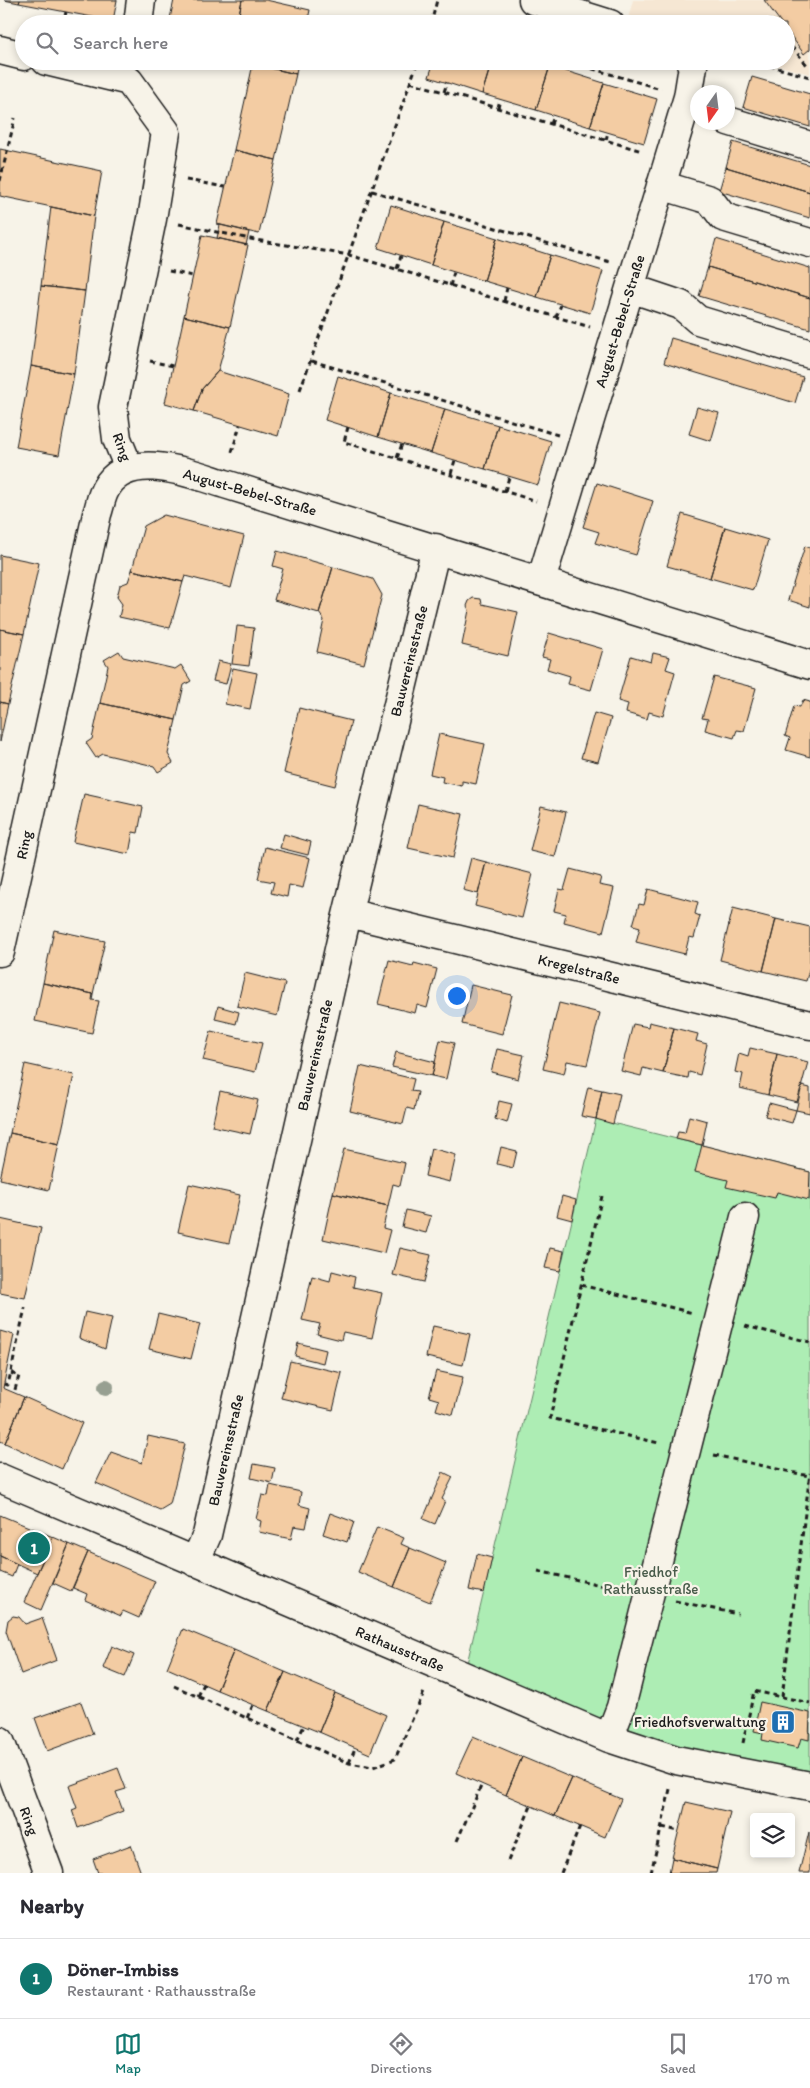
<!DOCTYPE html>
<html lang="en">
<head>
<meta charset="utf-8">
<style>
	:root { --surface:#fff; --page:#f2f2f3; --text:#2b2b33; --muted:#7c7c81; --line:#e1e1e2; --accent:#0f766e }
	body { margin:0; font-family:Itim,sans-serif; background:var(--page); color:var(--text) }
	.controls { position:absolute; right:15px; bottom:15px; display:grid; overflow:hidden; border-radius:5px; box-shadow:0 2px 8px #0003 }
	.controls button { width:45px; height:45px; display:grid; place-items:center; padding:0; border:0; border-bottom:1px solid var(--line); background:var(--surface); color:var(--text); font:25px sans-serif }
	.compass { position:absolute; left:690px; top:85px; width:45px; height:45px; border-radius:50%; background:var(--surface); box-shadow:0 2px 8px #0003; rotate:194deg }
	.you { position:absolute; left:456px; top:995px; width:18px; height:18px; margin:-12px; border:4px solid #fff; border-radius:50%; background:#1a73e8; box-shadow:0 0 0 8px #1a73e833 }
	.badge { display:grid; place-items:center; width:32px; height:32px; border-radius:50%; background:var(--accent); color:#fff; font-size:16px; font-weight:700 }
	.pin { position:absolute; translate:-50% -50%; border:2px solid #fff; box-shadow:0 1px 5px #0006 }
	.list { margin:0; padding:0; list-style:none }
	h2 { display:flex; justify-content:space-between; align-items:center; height:65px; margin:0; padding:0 20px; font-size:21px }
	h2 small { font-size:16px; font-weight:400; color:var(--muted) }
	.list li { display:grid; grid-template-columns:32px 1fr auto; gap:15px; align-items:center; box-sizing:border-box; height:80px; padding:0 20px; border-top:1px solid var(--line) }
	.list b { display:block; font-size:19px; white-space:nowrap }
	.list p { margin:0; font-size:16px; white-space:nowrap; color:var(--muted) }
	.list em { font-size:16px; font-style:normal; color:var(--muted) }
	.icon { flex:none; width:28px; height:28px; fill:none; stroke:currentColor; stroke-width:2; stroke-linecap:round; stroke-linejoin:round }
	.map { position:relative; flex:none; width:810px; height:1873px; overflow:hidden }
	.search { position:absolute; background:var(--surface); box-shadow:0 2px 8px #0003; left:15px; right:15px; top:15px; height:55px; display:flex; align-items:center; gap:12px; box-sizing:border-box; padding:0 18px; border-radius:28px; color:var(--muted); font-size:19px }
	.sheet { height:145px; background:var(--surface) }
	nav { display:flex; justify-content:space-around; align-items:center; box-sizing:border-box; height:70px; border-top:1px solid var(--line); background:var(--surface); font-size:14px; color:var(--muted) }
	nav a { display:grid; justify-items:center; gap:2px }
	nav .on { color:var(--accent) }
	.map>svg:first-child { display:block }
	.built { fill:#f6e7d3 }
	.green { fill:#adedb4; stroke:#648468 }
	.building { fill:#f3cca3; stroke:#1c1c1c }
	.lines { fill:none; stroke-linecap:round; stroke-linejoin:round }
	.minor-casing { stroke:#1c1c1c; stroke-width:31 }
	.path { stroke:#1c1c1c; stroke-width:3; stroke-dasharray:5 4; stroke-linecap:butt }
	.minor { stroke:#f7f3e8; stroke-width:28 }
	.tree { fill:#979f91 }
	.labels { text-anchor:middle; stroke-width:4.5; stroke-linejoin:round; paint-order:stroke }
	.street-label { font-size:15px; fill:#1c1c1c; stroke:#f7f3e8 }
	.park-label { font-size:15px; fill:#485b4a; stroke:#f7f3e8 }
	.poi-label { font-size:15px; fill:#1c1c1c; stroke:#f7f3e8; text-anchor:end }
</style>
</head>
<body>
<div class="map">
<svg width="810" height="1873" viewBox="0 0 810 1873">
	<rect width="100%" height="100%" fill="#f7f3e8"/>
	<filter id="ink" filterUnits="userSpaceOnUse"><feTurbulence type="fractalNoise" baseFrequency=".02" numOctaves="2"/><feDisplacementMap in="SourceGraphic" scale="10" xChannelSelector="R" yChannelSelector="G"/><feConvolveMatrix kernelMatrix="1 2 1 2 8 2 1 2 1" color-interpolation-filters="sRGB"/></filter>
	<g filter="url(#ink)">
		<!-- built -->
		<path class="built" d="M633 0H810V74L761 61H786V24H632L627 22Z"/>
		<!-- green -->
		<path class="green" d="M596 1119 810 1172V1786L676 1760 464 1676Z"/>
		<!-- building -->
		<path class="building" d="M4 0H20L19 3Z
			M20 0H117L113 21 19 3Z
			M174 0H242L237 24H172L169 23Z
			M242 0H266L310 10 307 24H237Z
			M764 0H810V49L804 54 786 29V24H782Z
			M254 61H298L296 74 253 64Z
			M434 61H492L482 94 429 77Z
			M492 61H534L550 66 536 110 482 94Z
			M253 64 296 74 276 160 234 150Z
			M550 66 604 83 590 127 536 110Z
			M752 77 810 94V127L743 107Z
			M604 83 657 99 644 143 590 127Z
			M733 142 810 165V192L726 167Z
			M0 149 102 171 94 216 0 196Z
			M234 150 276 160 259 234 217 224Z
			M726 167 810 192V218L719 191Z
			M391 205 444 222 431 265 378 248Z
			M51 207 94 216 85 291 41 286Z
			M444 222 497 238 484 281 431 265Z
			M220 225 249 232 246 245 217 238Z
			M202 235 248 245 230 327 184 316Z
			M497 238 550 255 537 297 484 281Z
			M716 239 810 268V298L708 267Z
			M550 255 603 271 590 313 537 297Z
			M708 267 810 298V329L699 296Z
			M41 286 85 291 74 374 31 366Z
			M184 316 230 327 218 371 202 389 194 411 165 403Z
			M671 338 803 377 795 403 664 363Z
			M31 366 74 374 59 455 16 447Z
			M218 371 289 394 278 436 194 411 202 389Z
			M338 376 391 393 378 437 325 420Z
			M391 393 445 409 431 453 378 437Z
			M697 407 719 413 711 441 689 434Z
			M445 409 498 425 485 469 431 453Z
			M498 425 551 441 538 485 485 469Z
			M597 483 653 501 636 555 595 543 599 532 583 527Z
			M682 514 725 527 710 578 667 566Z
			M164 515 244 536 231 588 185 576 183 582 132 570 144 526Z
			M725 527 768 540 753 590 710 578Z
			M805 546 810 548V607L788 600Z
			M277 551 333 567 319 613 274 600 283 569 273 566Z
			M0 555 39 563 24 634 0 629Z
			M333 567 373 579 382 595 364 664 317 652 324 620 319 613Z
			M132 570 183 582 170 628 119 617 122 604 117 597 120 585 128 582Z
			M473 598 481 599 482 604 518 612 508 656 462 645 469 610 467 606 469 601Z
			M237 626 254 628 249 666 232 664Z
			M0 629 24 634 8 704 0 702Z
			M549 633 603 649 591 690 568 684 570 676 547 669 550 659 542 657Z
			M119 651 123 657 175 669 181 665 191 681 184 685 176 720 100 703 108 666 104 660Z
			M653 653 670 657 666 669 675 672 663 716 649 712 647 719 626 713 628 704 618 701 631 656 651 662Z
			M218 661 231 664 226 684 213 681Z
			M233 668 257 673 250 709 225 704Z
			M714 677 756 688 744 731 737 730 734 738 705 730 708 719 702 718Z
			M803 700 810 702V757L786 750 790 738 785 736 794 706 800 707Z
			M0 702 8 704 0 742Z
			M100 703 176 720 168 754 173 763 158 772 154 766 103 754 96 758 86 743 92 739Z
			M299 708 351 721 335 786 284 773Z
			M594 713 611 718 598 762 581 758Z
			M439 734 485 744 476 784 462 781V786L442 782 443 777 430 774Z
			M84 794 143 807 138 833 133 832 129 854 73 842Z
			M418 804 463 814 453 858 408 848Z
			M541 806 566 812 555 857 530 851Z
			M284 834 311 842 308 855 280 848Z
			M265 847 310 858 303 888 289 885 287 897 271 893 274 882 258 879Z
			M471 858 486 862 478 894 463 890Z
			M486 862 533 874 522 918 475 906Z
			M570 869 601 877 599 885 614 888 603 932 564 922 566 914 554 911 559 889 564 890Z
			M648 889 698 902 695 914 700 916 694 938 689 937 685 954 636 942 640 927 633 925 639 904 644 905Z
			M733 908 776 919 763 971 720 960Z
			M776 919 810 927V966L806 981 763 971Z
			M54 930 105 941 93 994 43 983Z
			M389 960 413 966 414 963 437 969 427 1008 417 1005 415 1013 378 1004Z
			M245 973 285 983 277 1016 237 1006Z
			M43 983 93 994 92 1000 99 1001 92 1033 35 1021Z
			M471 985 512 995 502 1034 462 1024Z
			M559 1003 600 1013 587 1065 567 1061 564 1074 543 1069Z
			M218 1006 239 1012 236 1024 215 1019Z
			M649 1022 674 1028 663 1073 643 1068 641 1076 621 1071 633 1024 648 1027Z
			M674 1028 698 1034 696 1041 707 1044 700 1075 689 1072 688 1078 663 1073Z
			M211 1031 262 1043 255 1072 203 1060Z
			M440 1040 454 1043 446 1079 432 1076Z
			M750 1048 777 1054 768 1095 740 1088 743 1074 735 1072 739 1053 748 1056Z
			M497 1049 524 1055 518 1079 491 1072Z
			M396 1052 435 1062 432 1076 392 1067Z
			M777 1054 808 1062 797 1102 768 1095Z
			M25 1064 74 1075 59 1144 10 1133Z
			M360 1066 414 1079 411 1091 418 1092 414 1110 407 1108 403 1124 350 1111Z
			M802 1086 810 1088V1113L796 1110Z
			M588 1087 602 1090 596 1119 581 1116Z
			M602 1090 620 1094 613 1124 596 1119Z
			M220 1091 258 1100 250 1134 212 1126Z
			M499 1101 512 1104 507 1123 495 1119Z
			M769 1103 796 1110 792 1123 765 1116Z
			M689 1116 707 1121 702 1145 676 1139 678 1132 685 1133Z
			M10 1133 59 1144 49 1190 0 1179Z
			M702 1145 810 1172 809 1200 777 1192 775 1198 726 1187 728 1180 695 1172Z
			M501 1147 517 1151 513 1168 497 1164Z
			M431 1148 456 1155 450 1182 425 1176Z
			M344 1149 405 1163 400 1186 393 1184 388 1206 333 1193Z
			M189 1184 240 1195 229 1243 178 1232Z
			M333 1193 388 1206 383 1228 390 1230 384 1253 323 1239Z
			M562 1196 576 1200 572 1220 557 1216Z
			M406 1210 431 1216 426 1233 402 1227Z
			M0 1219 41 1228 25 1298 0 1293Z
			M400 1248 431 1255 424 1282 393 1275Z
			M550 1248 564 1251 560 1271 545 1268Z
			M332 1271 355 1277 353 1287 382 1293 372 1338 343 1332 341 1340 317 1334 320 1324 302 1320 312 1276 330 1281Z
			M85 1312 112 1318 105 1349 79 1338Z
			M158 1314 200 1324 191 1359 149 1349Z
			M433 1326 470 1334 463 1365 426 1357Z
			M0 1331 14 1335 3 1388 24 1397 5 1443 0 1441Z
			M298 1343 326 1350 323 1363 295 1356Z
			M290 1361 342 1373 333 1410 281 1398Z
			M436 1371 463 1377 453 1415 436 1410 439 1400 429 1397Z
			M24 1397 82 1423 62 1469 5 1443Z
			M148 1436 185 1444 170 1504 160 1510 96 1483 111 1452 142 1463Z
			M254 1464 275 1468 272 1483 251 1478Z
			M443 1472 453 1477 442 1499 445 1501 435 1524 423 1519Z
			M270 1485 301 1492 299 1505 310 1508 306 1528 294 1526 291 1539 259 1532 261 1521 256 1519 262 1495 268 1496Z
			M330 1513 354 1522 347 1542 323 1534Z
			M0 1515 53 1537 37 1573 0 1556Z
			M377 1527 404 1538 401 1544 410 1548 394 1587 358 1572Z
			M53 1537 69 1544 41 1610 24 1602Z
			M69 1544 88 1552 71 1591 53 1583Z
			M410 1548 446 1563 430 1602 394 1587Z
			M88 1552 155 1581 139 1618 123 1611 121 1616 85 1600 87 1594 73 1588Z
			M477 1554 492 1558 484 1593 469 1590Z
			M0 1556 17 1564 12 1577 0 1572Z
			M13 1616 19 1617 25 1624 42 1618 57 1660 21 1674 6 1631 8 1620Z
			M183 1629 234 1650 217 1690 167 1668Z
			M112 1646 134 1655 125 1677 103 1668Z
			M234 1650 285 1672 268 1711 217 1690Z
			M285 1672 335 1693 319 1732 268 1711Z
			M335 1693 386 1715 370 1754 319 1732Z
			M81 1702 93 1734 47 1751 35 1718Z
			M760 1702 810 1713 809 1740 801 1738 798 1748 762 1740 763 1733 754 1731Z
			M473 1736 522 1757 506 1795 456 1773Z
			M522 1757 572 1778 555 1816 506 1795Z
			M118 1768 126 1789 116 1792 123 1811 78 1828 72 1810 77 1808 69 1786Z
			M572 1778 621 1799 605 1837 555 1816Z
			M686 1802 730 1812 717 1869 672 1858Z
			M809 1832 810 1873H799Z
			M131 1845 141 1873H98L93 1859Z
			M672 1858 717 1869 716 1873H669Z"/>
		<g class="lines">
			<defs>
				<path id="minor" d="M533 0 610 24
					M138 24 141 0
					M0 50 24 56
					M46 61 129 81 166 132 152 219 113 407 117 439 129 468
					M728 121 810 146
					M661 185 710 200 723 217 810 243
					M630 288 681 305 698 320 810 354
					M541 581 688 97 693 66 690 61
					M348 913 810 1025
					M0 952 97 514C100 506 101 496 106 488 128 448 192 474 225 484L810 665
					M0 1478 609 1738 676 1760 810 1786
					M195 1562 207 1535 342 936 436 548
					M609 1738 621 1707 745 1217
					M0 1741 49 1873"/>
			</defs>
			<!-- minor casing -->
			<use href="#minor" class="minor-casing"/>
			<!-- path -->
			<path class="path" d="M768 19 773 24
				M63 24 66 12
				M431 24 437 0
				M786 40 807 65 810 64
				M566 61 661 89
				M752 61 810 77
				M410 82 642 151
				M444 92 447 83
				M498 108 500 99
				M551 124 554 116
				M606 140 608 132
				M186 180 225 187
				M0 181 15 118
				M372 191 610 262
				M179 224 255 240 349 255 590 327
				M397 269 401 256
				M169 271 193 276
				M450 286 454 272
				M504 301 507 288
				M556 317 561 305
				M150 361 173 366
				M312 361 558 435
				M300 390 418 61
				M348 427 344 442 536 501
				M232 452 240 425
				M397 458 402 444
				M451 474 455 460
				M505 491 509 477
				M602 1196 550 1418 659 1443
				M581 1285 693 1313
				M745 1326 810 1342
				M11 1373 19 1376 14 1393
				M4 1384 8 1385 25 1308
				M714 1455 809 1476
				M538 1571 623 1590
				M675 1601 738 1614
				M174 1686 349 1763 373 1767 395 1759 425 1690
				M198 1696 204 1684
				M782 1697 810 1473
				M247 1718 253 1705
				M297 1740 304 1726
				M743 1743 754 1691 810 1703
				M349 1763 355 1748
				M662 1827 679 1831
				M457 1841 482 1784
				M508 1861 531 1806
				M561 1873 580 1826
				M651 1873 670 1789"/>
			<!-- minor -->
			<use href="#minor" class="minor"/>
		</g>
		<!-- trees -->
		<circle class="tree" cx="106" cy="1387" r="8"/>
	</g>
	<!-- icons -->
	<defs>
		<symbol id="building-square" viewBox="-11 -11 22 22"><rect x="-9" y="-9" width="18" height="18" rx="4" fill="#1f6fb2" stroke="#f7f3e8"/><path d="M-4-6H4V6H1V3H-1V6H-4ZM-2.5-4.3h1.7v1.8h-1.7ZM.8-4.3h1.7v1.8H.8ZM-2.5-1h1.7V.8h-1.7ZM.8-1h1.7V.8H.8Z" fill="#fff"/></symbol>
	</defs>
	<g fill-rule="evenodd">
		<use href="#building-square" x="769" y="1708" width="28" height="28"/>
	</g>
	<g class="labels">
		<!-- street labels -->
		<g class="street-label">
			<text transform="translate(620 321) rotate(-73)" y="5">August-Bebel-Straße</text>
			<text transform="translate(122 447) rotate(70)" y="5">Ring</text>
			<text transform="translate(250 492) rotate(16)" y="5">August-Bebel-Straße</text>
			<text transform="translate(409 661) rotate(-76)" y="5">Bauvereinsstraße</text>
			<text transform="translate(24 845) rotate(-78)" y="5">Ring</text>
			<text transform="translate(579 969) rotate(14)" y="5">Kregelstraße</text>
			<text transform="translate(315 1055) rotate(-77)" y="5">Bauvereinsstraße</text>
			<text transform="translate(226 1450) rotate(-77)" y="5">Bauvereinsstraße</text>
			<text transform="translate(400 1649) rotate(23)" y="5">Rathausstraße</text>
			<text transform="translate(29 1821) rotate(70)" y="5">Ring</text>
		</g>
		<!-- park labels -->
		<g class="park-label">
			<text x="651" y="1577">Friedhof<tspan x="651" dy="17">Rathausstraße</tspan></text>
		</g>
		<!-- poi labels -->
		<g class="poi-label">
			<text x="766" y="1727">Friedhofsverwaltung</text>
		</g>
	</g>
</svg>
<div class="controls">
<button><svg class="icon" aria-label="layers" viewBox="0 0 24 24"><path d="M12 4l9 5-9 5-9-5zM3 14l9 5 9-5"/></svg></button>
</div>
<svg class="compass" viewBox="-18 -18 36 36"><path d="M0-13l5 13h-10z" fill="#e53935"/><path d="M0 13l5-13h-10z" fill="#7c7c81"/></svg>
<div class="you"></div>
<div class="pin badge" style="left:34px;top:1548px">1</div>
<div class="search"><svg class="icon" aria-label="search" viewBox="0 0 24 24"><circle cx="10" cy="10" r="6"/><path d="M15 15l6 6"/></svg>Search here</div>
</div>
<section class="sheet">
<h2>Nearby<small></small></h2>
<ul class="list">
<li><span class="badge">1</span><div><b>Döner-Imbiss</b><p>Restaurant · Rathausstraße</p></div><em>170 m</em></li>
</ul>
</section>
<nav>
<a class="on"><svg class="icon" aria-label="map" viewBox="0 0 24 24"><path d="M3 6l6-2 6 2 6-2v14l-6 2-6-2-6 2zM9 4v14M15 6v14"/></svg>Map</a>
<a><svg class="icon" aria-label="directions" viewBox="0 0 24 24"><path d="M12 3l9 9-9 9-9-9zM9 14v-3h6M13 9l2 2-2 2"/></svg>Directions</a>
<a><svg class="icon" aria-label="saved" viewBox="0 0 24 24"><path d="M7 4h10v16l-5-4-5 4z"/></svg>Saved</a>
</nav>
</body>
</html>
